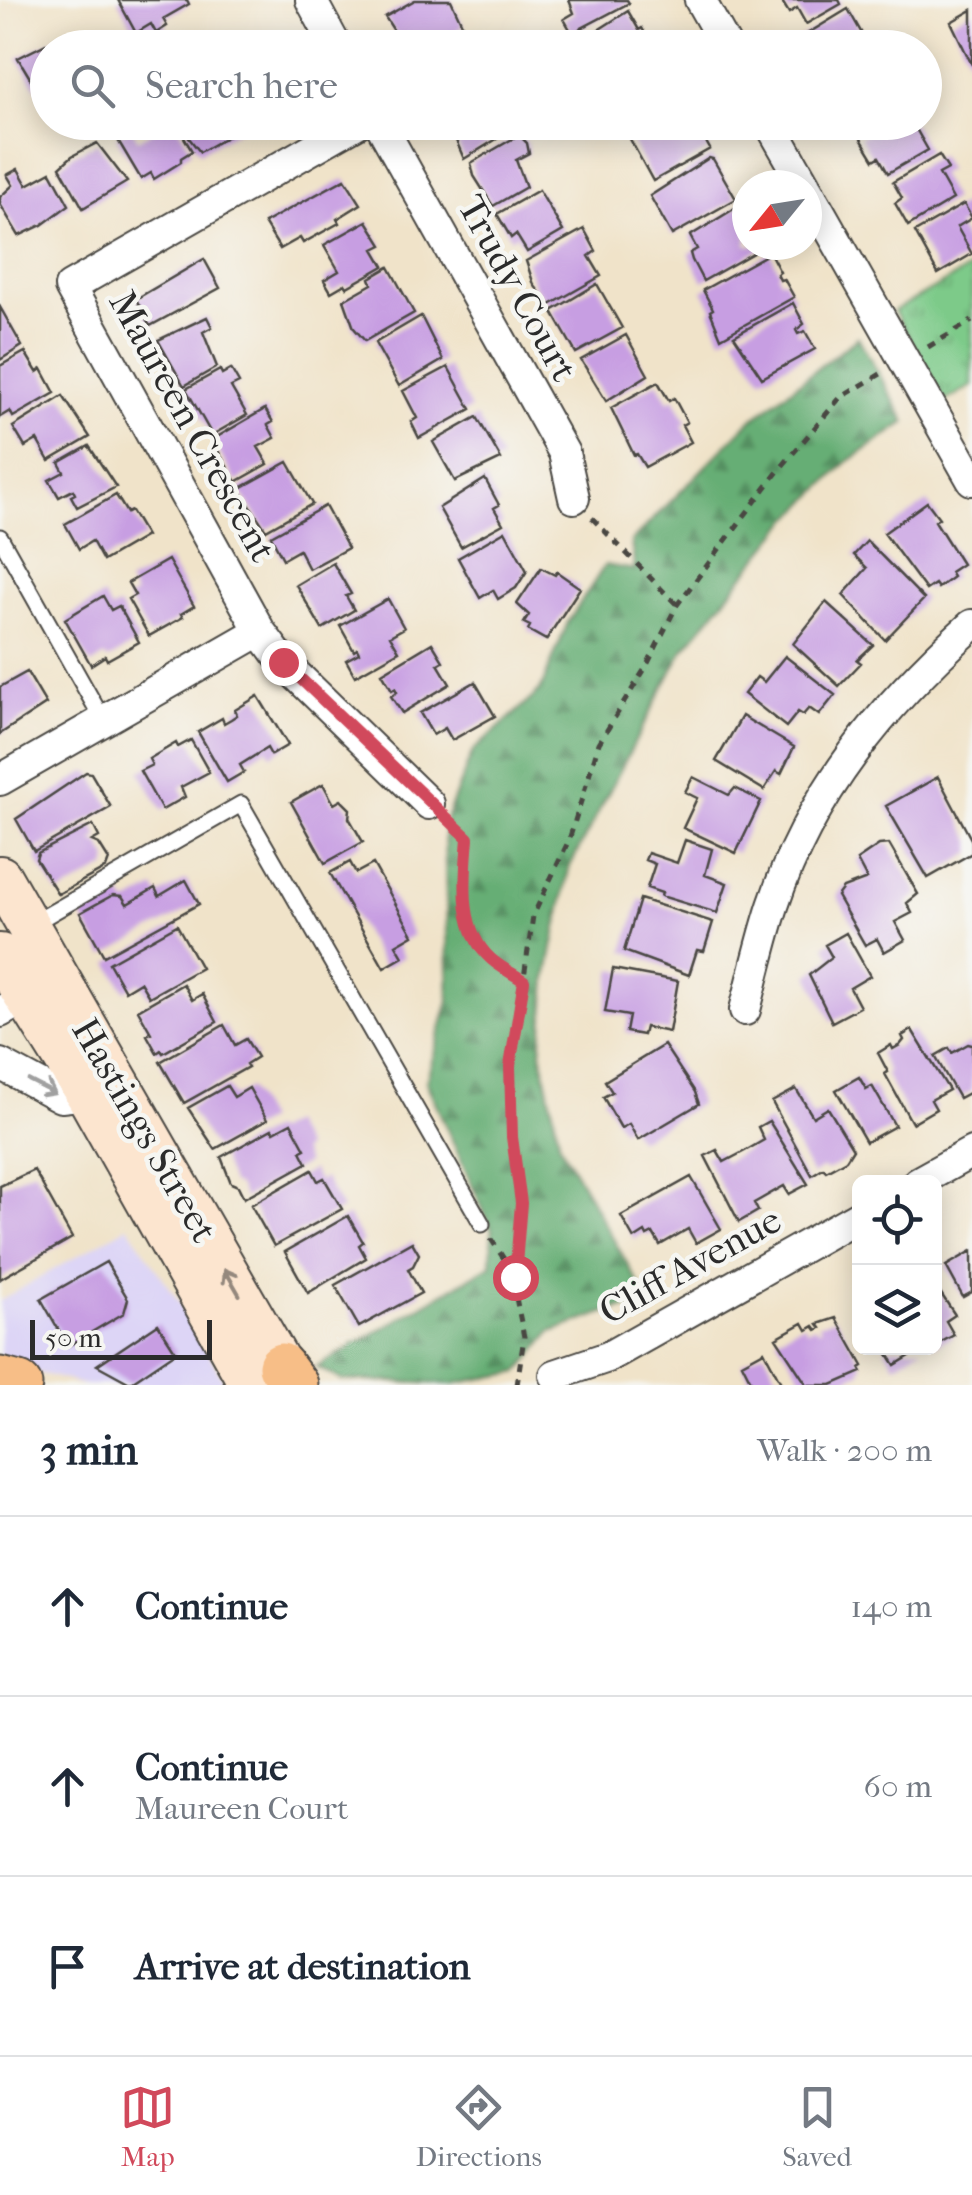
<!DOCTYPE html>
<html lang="en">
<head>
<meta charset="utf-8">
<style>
	:root { --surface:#fff; --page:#f2f2f3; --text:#1f2937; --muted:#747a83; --line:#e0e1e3; --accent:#d1495b }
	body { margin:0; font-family:"IM FELL French Canon",serif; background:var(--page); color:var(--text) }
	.controls { position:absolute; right:30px; bottom:30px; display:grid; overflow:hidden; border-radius:15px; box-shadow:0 5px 25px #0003 }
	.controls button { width:90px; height:90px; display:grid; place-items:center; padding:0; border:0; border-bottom:2px solid var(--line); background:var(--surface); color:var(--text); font:50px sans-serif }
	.compass { position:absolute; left:732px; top:170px; width:90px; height:90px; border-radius:50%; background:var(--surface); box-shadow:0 5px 25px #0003; rotate:240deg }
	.scale { position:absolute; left:30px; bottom:25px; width:182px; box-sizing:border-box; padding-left:10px; border:5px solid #2b2b2b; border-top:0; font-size:28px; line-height:35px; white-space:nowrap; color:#2b2b2b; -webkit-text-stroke:8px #f6f6f2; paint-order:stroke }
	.stop { position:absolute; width:30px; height:30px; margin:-22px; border:8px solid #d1495b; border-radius:50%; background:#fff }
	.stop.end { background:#d1495b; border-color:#fff; box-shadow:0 2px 10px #0008 }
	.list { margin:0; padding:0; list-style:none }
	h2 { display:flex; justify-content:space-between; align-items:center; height:130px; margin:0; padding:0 40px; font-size:42px }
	h2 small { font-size:32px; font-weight:400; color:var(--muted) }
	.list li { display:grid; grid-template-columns:65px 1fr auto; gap:30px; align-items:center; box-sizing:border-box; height:180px; padding:0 40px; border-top:2px solid var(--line) }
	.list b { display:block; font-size:38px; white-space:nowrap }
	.list p { margin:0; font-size:32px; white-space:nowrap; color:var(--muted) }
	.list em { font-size:32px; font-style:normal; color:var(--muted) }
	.icon { flex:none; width:55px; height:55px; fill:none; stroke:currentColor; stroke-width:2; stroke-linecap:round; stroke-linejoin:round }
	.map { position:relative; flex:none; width:972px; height:1385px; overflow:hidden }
	.search { position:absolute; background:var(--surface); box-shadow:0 5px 25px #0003; left:30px; right:30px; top:30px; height:110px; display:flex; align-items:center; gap:25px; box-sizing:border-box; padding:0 35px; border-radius:55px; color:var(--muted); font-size:38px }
	.sheet { height:670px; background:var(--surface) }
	nav { display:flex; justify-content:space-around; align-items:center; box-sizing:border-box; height:140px; border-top:2px solid var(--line); background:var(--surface); font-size:28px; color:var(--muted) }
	nav a { display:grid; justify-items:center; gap:5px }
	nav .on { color:var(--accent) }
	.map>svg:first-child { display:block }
	.built { fill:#ddd5f6 }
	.forest { fill:url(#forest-firs); stroke:#486c50; stroke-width:2.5 }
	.park { fill:url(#park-tufts); stroke:#547a5a; stroke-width:2.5 }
	.building { fill:#c79ee2 }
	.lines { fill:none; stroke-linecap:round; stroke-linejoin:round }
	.lane-casing { stroke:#494743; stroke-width:19 }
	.street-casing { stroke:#494743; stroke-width:34 }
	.secondary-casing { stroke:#494743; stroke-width:46 }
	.primary-casing { stroke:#494743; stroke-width:49 }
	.path { stroke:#494743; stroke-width:5; stroke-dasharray:8 8; stroke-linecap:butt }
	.lane { stroke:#fff; stroke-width:15 }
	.street { stroke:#fff; stroke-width:30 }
	.secondary { stroke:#fce5cf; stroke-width:42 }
	.primary { stroke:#f7be87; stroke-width:45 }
	.oneway { stroke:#a0a0a0 }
	.oneway2 { stroke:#94887d }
	.route { stroke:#d1495b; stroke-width:12 }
	.labels { text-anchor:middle; stroke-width:9; stroke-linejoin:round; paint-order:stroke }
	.street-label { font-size:38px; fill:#2b2b2b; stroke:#f6f6f2 }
</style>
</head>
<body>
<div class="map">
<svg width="972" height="1385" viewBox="0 0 972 1385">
	<defs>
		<pattern id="forest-firs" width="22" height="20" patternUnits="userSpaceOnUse" patternTransform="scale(2.5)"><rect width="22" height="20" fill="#66ae75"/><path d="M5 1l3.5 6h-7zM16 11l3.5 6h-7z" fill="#548e60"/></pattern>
		<pattern id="park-tufts" width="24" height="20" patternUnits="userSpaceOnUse" patternTransform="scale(2.5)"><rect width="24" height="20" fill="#7dca89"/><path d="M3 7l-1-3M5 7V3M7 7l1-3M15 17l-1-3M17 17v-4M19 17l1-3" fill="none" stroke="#67a470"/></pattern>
	</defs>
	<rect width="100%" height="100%" fill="#f6f6f2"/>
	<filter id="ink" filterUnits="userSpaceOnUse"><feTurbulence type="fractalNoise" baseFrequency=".01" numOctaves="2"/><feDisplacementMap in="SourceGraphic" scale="20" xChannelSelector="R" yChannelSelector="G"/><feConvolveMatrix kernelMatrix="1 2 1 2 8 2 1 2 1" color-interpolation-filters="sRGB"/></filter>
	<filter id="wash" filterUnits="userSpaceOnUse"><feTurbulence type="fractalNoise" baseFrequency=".0048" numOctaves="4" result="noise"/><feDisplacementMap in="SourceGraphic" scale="40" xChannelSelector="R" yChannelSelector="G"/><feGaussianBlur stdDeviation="2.25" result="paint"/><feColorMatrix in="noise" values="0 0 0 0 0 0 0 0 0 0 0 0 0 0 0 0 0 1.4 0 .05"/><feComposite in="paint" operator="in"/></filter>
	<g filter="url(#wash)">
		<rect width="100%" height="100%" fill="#f0e3c9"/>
		<!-- built -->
		<path class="built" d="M128 1226 183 1308 226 1385H85L0 1363V1301Z"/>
		<!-- forest -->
		<path class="forest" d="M858 337 906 422 846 463 788 521 682 652 569 868 547 978 541 1052 560 1145 650 1304 612 1310 551 1332 519 1372 452 1384 341 1380 317 1367 491 1265 492 1230 426 1082 449 1001 444 824 473 751 540 691 568 622 605 565 635 570 631 542 750 421Z"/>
		<!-- park -->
		<path class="park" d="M972 267V386L945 401 894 311Z"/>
		<g id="blocks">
			<!-- building -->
			<path class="building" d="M118 0H187L189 4 163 19 167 26 156 33 151 24 136 33Z
				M415 0H451L463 26 433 48H405L385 17Z
				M569 0H627L629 3 572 33 564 19 574 13Z
				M781 0H839L841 4 806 24 797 8 789 13Z
				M848 9 870 48H802L797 40Z
				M972 10V65L951 22Z
				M628 11 639 30 642 28 647 37 644 39 651 48H570Z
				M58 38 63 48H48V82L36 88 18 58Z
				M168 122H175L192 151 181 158V162L154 179 151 173 141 179 116 137 131 128 138 140Z
				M185 122H253L200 152 189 138Z
				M448 122H502L508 132 464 159Z
				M659 122H695L710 149 653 181 630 139Z
				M886 122H912L928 150 888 173 879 157 874 160 860 137Z
				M519 135 527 143 529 153 516 160 526 187 493 206 474 176 471 163Z
				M97 143 127 182 83 208 60 167 72 156Z
				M939 155 948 169 939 174 953 199 908 226 895 203 902 198 893 182Z
				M709 158 713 159 736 199 672 235 650 196Z
				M18 169 27 185 51 172 69 205 42 225 19 236 0 204V197L13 185 7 175Z
				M345 179 361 204 337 219 339 223 303 243 300 238 280 249 264 223Z
				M539 190 563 231 527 252 516 234 511 238 497 214Z
				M742 204 747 212V245H767L703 281 692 260 690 253 697 249 690 236Z
				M964 204 972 218 957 227 972 254 938 274 915 232Z
				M367 221 382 245 374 249 384 266 347 287 345 284 331 292 324 280 339 271 324 245Z
				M584 229 596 251 589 256 601 276 550 305 534 285 526 261Z
				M770 253 780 272 777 274 780 280 784 279 794 297 721 338 710 311 713 309 703 290Z
				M204 259 220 288 150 326 136 299Z
				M389 267 414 313 365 341 354 328 344 300 372 284 370 278Z
				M597 284 622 328 576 353 552 311Z
				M793 303 804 324 796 330 798 334 805 331 815 349 762 378 734 336Z
				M0 307 22 346 0 360Z
				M421 316 443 360 399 386 375 343Z
				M207 317 212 327 203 332 217 367 184 386 158 340Z
				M626 335 648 375 606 401 581 360Z
				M25 352 37 372 42 369 55 393 13 417 10 411 0 417V366Z
				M448 367 471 409 419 438 411 422 417 418 403 391Z
				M231 369 239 383 231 387 247 415 212 435 186 389 220 370 222 374Z
				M658 382 669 401 674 398 687 422 682 425 691 442 645 467 637 454 634 455 611 408Z
				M63 396 90 437 49 461 37 440 25 447 13 427Z
				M265 409 273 422 268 425 275 438 258 447 268 464 236 482 212 440Z
				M477 417 501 459 455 481 433 442Z
				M89 446 116 487 77 507 71 496 75 494 73 490 59 497 49 480 64 472 59 463Z
				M288 462 312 504 266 530 239 489Z
				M485 479 499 505 494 508 503 524 461 547 439 508Z
				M116 495 127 513 131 511 146 536 103 561 92 541 79 549 65 524Z
				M927 502 939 518 935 521 962 564 950 572 953 577 938 588 935 584 926 590 884 533Z
				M325 506 348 548 309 569 299 550 283 559 271 536Z
				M505 531 527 571 516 588 498 599 493 590 480 598 458 558Z
				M867 541 924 599 885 640 843 595 867 568 854 555Z
				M168 560 194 606 181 614 183 617 149 636 128 599 135 595 128 583Z
				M333 563 351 594 346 596 354 610 322 629 296 585Z
				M541 568 555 575 557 572 580 588 546 640 528 630 530 626 524 623 529 615 517 604Z
				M103 596 111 610 119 606 139 642 107 660 105 656 91 665 65 619Z
				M388 599 404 628 390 636 399 651 355 676 346 660 359 653 357 649 354 651 340 626Z
				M826 602 873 645 857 660 861 663 839 686 793 644Z
				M432 643 443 661 438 664 450 684 402 713 391 696 397 692 395 688 392 690 382 673Z
				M785 656 835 695 819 715 809 708 803 715 798 712 786 727 744 694 757 677 764 682Z
				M27 672 46 704 0 734V687Z
				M475 682 495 716 452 740 445 728 433 735 420 713Z
				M258 696 288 745 271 755 267 748 240 765 244 772 227 782 198 732 222 718 224 723 231 719 237 715 235 710Z
				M742 716 794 747 781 774 776 771 764 790 716 761Z
				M191 740 209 772 181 787 185 797 162 810 140 771 152 765 149 759 176 743 178 747Z
				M86 772 91 773 111 807 34 851 16 819Z
				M693 777 729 795 735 788 761 801 736 853 683 828 697 798 685 792Z
				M938 777 972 841V853L928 878 886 806Z
				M323 784 334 804 341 800 350 809 349 818 363 842 325 863 291 802Z
				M93 825 99 837 92 841 99 844 109 860 106 868 58 894 36 859 38 853Z
				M685 840 712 849 705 875 727 883 717 913 661 896 662 893 647 888 655 864 645 860 648 853 677 863Z
				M889 844 918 894 907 903 912 913 895 922 905 940 884 952 877 939 865 945 837 896 843 888 867 879 857 860 879 845Z
				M350 862 356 873 373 864 413 935 396 945 403 957 384 968 330 873Z
				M186 880 199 904 104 956 80 913 113 895 122 896 127 904 155 888 159 896Z
				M640 899 713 922 704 951 697 950 689 975 624 951Z
				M177 925 201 968 149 997 140 982 125 991 109 963Z
				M846 933 870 976 850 988 860 1007 832 1022 809 975 832 957 825 945Z
				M613 969 678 981 669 1032 645 1027 643 1035 626 1032 629 1016 605 1012Z
				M183 984 192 1000 202 994 217 1022 163 1053 161 1050 157 1053 147 1035 151 1033 138 1010Z
				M224 1025 235 1045 246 1039 257 1057 246 1064 248 1067 184 1103 160 1062Z
				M912 1030 949 1090 931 1100 936 1109 912 1123 885 1074 888 1072 878 1053 891 1045 893 1049 900 1045 904 1040 902 1036Z
				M968 1044 972 1045V1091L959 1098 935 1056 949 1048 952 1053Z
				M664 1045 695 1092 699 1104 638 1140 629 1124 621 1128 603 1097 612 1092 605 1081Z
				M859 1077 866 1089 872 1086 895 1126 866 1142 836 1090Z
				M227 1086 234 1097 249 1088 267 1120 215 1149 188 1108Z
				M796 1089 813 1117 828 1108 853 1149 846 1160 826 1171 823 1168 812 1175 772 1102Z
				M769 1121 808 1184 789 1194 784 1186 754 1203 758 1211 739 1222 705 1156 717 1150 724 1162 745 1151 764 1140 758 1127Z
				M291 1123 305 1149 301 1151 307 1163 244 1198 238 1186 231 1183 221 1157 272 1129 274 1132Z
				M34 1170 72 1238 0 1279V1186Z
				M312 1170 318 1181 324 1178 342 1209 274 1246 251 1205Z
				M691 1177 721 1229 696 1243 688 1229 660 1245 653 1233 647 1236 645 1232 634 1239 621 1216Z
				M348 1216 363 1242 359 1245 366 1258 308 1293 285 1252Z
				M412 1242 419 1254 413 1266 408 1269 421 1293 359 1327 335 1285Z
				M972 1251V1292L963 1297 946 1266Z
				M106 1262 128 1299 124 1313 68 1346 41 1299Z
				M934 1283 955 1315 946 1321 954 1335 934 1346Z
				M836 1318 863 1366 860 1368 862 1372 832 1385H807L776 1338 803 1323 807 1330 814 1326 817 1330 821 1328 818 1324Z
				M158 1324 176 1352 130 1383 97 1365Z
				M884 1348H923L895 1365Z
				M764 1351 782 1385H753L742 1363Z"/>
		</g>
	</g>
	<g filter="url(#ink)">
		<use href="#blocks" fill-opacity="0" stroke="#494743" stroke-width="2.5"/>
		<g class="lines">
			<defs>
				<path id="lane" d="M0 537 103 720
					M32 924 241 804 482 1224"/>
				<path id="street" d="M311 0 337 48
					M700 0 727 48
					M359 122 70 287 260 631 283 662 429 804
					M379 122 564 453 574 498
					M769 122 805 185
					M807 189 972 480
					M0 780 260 631
					M745 1010C754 975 762 940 773 906 810 793 885 703 972 625
					M0 1012 44 988
					M0 1064 61 1097 87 1094
					M918 1182 972 1152
					M555 1375 608 1357 860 1215"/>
				<path id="secondary" d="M0 877 281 1366 284 1385
					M0 955 87 1094 251 1385"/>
				<path id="primary" d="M281 1366 295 1385
					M0 1380 19 1385"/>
			</defs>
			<!-- lane casing -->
			<use href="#lane" class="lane-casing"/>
			<!-- street casing -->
			<use href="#street" class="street-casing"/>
			<!-- secondary casing -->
			<use href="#secondary" class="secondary-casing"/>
			<!-- primary casing -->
			<use href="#primary" class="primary-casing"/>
			<!-- path -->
			<path class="path" d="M928 347 972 321
				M592 518 677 605
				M446 818 468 838C465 877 458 930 491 959 501 968 514 974 525 981
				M491 1239 515 1276
				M517 1385 524 1337 514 1288 521 1203 513 1137 511 1066 533 916 569 840 599 743 646 667 677 605 779 470 822 419 840 398 884 372"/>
			<!-- lane -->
			<use href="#lane" class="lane"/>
			<!-- street -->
			<use href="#street" class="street"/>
			<!-- secondary -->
			<use href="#secondary" class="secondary"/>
			<!-- primary -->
			<use href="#primary" class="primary"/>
		</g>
		<!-- one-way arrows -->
		<defs><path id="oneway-shaft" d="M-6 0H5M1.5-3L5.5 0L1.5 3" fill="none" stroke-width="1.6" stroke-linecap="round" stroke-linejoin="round" transform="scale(2.5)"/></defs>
		<use class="oneway" href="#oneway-shaft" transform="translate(42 1087) rotate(27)"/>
		<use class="oneway2" href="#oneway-shaft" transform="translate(232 1282) rotate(-120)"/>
	</g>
	<g class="lines" filter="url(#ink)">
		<!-- route -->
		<path class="route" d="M283 662 468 838C465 877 458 930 491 959 501 968 514 974 524 981L510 1066 512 1137 521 1203 515 1277"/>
	</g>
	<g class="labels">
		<!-- street labels -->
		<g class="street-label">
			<text transform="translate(518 288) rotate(61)" y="13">Trudy Court</text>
			<text transform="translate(193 426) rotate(61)" y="13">Maureen Crescent</text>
			<text transform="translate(145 1130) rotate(60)" y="13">Hastings Street</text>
			<text transform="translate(690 1265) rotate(-29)" y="13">Cliff Avenue</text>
		</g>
	</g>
</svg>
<div class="controls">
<button><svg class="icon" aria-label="locate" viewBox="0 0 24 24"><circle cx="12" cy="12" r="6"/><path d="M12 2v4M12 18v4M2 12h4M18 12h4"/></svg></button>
<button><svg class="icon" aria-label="layers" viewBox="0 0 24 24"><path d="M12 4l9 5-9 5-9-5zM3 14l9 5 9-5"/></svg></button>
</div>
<svg class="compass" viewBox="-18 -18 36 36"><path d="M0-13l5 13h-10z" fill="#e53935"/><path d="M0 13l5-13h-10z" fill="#747a83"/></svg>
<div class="scale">50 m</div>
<div class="stop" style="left:515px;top:1277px"></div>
<div class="stop end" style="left:283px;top:662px"></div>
<div class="search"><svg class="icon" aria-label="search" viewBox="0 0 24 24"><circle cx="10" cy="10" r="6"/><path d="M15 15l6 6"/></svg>Search here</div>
</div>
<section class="sheet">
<h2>3 min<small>Walk · 200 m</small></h2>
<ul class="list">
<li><svg class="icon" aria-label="ahead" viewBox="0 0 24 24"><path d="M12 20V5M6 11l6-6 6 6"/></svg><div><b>Continue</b></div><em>140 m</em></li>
<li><svg class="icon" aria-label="ahead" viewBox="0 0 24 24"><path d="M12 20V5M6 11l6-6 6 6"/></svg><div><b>Continue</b><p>Maureen Court</p></div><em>60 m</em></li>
<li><svg class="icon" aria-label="arrive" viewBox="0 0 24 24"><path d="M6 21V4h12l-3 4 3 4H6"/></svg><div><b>Arrive at destination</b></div></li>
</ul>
</section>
<nav>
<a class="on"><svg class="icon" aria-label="map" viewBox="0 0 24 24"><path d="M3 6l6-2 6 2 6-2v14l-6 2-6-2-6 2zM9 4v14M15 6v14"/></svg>Map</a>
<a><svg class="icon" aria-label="directions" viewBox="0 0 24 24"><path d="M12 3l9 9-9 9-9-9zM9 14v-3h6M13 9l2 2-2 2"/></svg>Directions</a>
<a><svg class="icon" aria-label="saved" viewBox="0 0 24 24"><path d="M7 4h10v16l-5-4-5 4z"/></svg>Saved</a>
</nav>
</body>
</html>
